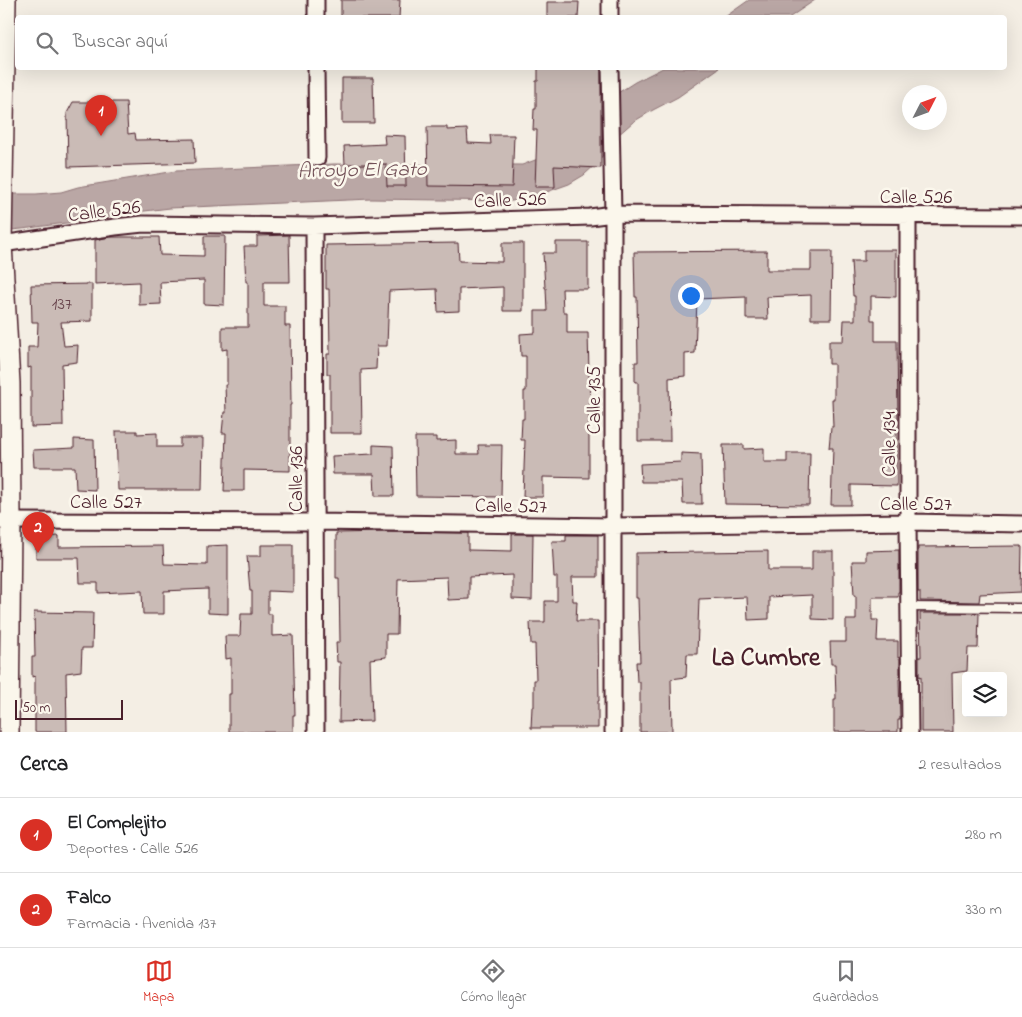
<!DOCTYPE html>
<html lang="es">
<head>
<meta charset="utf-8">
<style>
	:root { --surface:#fff; --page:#f2f2f2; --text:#202124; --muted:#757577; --line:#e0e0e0; --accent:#d93025 }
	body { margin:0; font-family:"Indie Flower",sans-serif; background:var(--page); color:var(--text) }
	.controls { position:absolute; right:15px; bottom:15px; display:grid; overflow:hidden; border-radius:5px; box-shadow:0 5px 20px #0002 }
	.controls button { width:45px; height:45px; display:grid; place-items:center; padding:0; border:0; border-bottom:1px solid var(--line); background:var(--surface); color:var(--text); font:25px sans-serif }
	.compass { position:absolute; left:902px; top:85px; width:45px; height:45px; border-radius:50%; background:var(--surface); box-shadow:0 5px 20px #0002; rotate:48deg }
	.scale { position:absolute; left:15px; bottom:12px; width:108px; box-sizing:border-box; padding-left:5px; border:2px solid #4a1f2b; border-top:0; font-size:14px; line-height:18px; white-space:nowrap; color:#4a1f2b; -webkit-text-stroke:4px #fbf7ec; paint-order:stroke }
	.you { position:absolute; left:690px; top:295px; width:18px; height:18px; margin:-12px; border:4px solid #fff; border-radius:50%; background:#1a73e8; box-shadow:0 0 0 8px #1a73e833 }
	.badge { display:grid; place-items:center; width:32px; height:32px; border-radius:50%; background:var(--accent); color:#fff; font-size:16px; font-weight:700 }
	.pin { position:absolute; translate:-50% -41px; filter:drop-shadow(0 1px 2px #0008) }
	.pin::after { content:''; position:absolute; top:26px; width:18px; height:15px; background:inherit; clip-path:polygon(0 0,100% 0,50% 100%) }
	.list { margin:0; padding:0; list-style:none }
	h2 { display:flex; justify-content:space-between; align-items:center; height:65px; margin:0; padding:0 20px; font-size:21px }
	h2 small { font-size:16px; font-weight:400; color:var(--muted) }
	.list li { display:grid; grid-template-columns:32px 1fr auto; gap:15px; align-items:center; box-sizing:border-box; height:75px; padding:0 20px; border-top:1px solid var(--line) }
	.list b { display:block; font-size:19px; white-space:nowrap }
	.list p { margin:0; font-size:16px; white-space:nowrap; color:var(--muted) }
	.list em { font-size:16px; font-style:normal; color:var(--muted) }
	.icon { flex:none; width:28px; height:28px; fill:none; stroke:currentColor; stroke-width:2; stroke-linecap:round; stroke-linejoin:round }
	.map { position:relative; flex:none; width:1022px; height:732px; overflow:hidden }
	.search { position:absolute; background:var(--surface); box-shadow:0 5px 20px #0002; left:15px; right:15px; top:15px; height:55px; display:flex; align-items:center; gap:12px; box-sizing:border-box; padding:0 18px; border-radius:5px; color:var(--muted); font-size:19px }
	.sheet { height:215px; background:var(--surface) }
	nav { display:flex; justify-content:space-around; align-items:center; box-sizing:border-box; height:70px; border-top:1px solid var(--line); background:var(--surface); font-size:14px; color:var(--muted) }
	nav a { display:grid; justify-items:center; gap:2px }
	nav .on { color:var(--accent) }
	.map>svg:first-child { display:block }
	.water { fill:#baa7a5; stroke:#8d7174 }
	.building { fill:#cabbb6; stroke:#4a1f2b }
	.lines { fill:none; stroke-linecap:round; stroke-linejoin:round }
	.service-casing { stroke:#4a1f2b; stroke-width:11 }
	.minor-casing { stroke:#4a1f2b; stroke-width:19 }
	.tertiary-casing { stroke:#4a1f2b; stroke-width:22 }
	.service { stroke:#fbf7ec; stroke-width:8 }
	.minor { stroke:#fbf7ec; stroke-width:15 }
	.tertiary { stroke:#fbf7ec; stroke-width:19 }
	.labels { text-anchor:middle; stroke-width:5; stroke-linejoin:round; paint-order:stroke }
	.number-label { font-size:18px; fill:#6a464e }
	.street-label { font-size:20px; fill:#4a1f2b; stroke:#fbf7ec }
	.water-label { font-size:21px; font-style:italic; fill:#714f56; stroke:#fbf7ec }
	.district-label { font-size:25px; font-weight:bold; fill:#4a1f2b; stroke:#fbf7ec }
</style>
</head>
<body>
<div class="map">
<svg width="1022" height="732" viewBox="0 0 1022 732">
	<rect width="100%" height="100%" fill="#f4eee4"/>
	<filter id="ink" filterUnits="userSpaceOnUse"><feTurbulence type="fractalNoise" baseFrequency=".02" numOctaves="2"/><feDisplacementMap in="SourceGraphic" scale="10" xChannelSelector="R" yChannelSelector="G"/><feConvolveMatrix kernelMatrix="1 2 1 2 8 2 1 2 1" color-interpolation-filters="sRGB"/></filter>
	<g filter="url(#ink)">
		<!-- water -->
		<path class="water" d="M749 0H815L790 17H725Z
			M663 68H719L678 97 653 110 633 122 617 136 597 163 584 175 569 184 541 194 512 201 371 199 170 208 128 213 73 222 22 229 0 231V194H36L61 192 78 187 176 171 334 164 522 165 538 159 610 98 635 82Z"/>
		<!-- building -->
		<path class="building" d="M341 0H400L399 18H341Z
			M547 2H579L578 18H547Z
			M538 68H601V168L554 166 555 187H535L537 130H533L534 109H536V81H538Z
			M342 78H373L374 123H342Z
			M73 102H126L128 134 135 133 136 140 194 139 195 163 68 167 67 113Z
			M427 127H447V130L467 129 468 143 491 144 490 135H514L512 187 428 186Z
			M384 135 405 136 406 186H387L386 164H345L344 146 385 144Z
			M289 235 290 282H264V306H285V326H290L291 405H290V471L244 470V491H224L226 433H222L224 413H226L225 385H227V349L222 350V327H248V282H246L244 246H257V236Z
			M204 236H225L224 305 204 304V280L160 282 161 304 139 305V282L95 284V240L110 237H159L160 255 204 256Z
			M556 242H588V289H562L563 312H567V333H588L590 412H589V478L543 477V497H523L525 440H521L522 419H524V391H526V356H521L520 334 535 333V311H547L546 288H545L543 253H556Z
			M458 243 459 261 502 262V243H523V311H503V287L459 289V311L438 312 437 289 389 291 387 346H377L376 369 361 370 362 433H330V374H327V354H330L329 289H326V245Z
			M864 250H896V297L871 296V320H875V341H897L898 420H897V486L851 485V505H831L833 448H829L831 427H833L832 399H834V364H829V341H843L844 320H855V296H853L851 261H864Z
			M767 251V270H811V251H832L831 319H811V295L767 297 768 319H746V297L697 299 695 353 685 354V376L669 378 670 441H638V382H635V362H638L637 297H635L634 252Z
			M92 284V321L61 322 64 346 78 345 77 362 62 364 63 426 31 427V367L28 368V347H37L38 322H32L31 285Z
			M116 431H137V434L157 433V447H180V438H203L202 490H118Z
			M415 437H436V441L456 440V454H479L478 445H502L501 497 416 496Z
			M74 439 94 440 95 490 76 489 75 467H34L33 450 74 448Z
			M373 445 393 446 394 496H375L374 474H333L332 456 373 454Z
			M723 445H744V449L764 448V462H787V453H810L809 505 725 504Z
			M681 453 701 454 702 504H683L682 482H641L640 464 681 462Z
			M385 532 468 533V550L512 551V534H533L532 600 512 599V575L469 577V599L448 600 447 577 398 579 397 634H386V657L370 659 372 721 339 722 340 662H337L336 642H340L339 578H336V533Z
			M566 535H598V577H572L573 601H577L576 621H598L599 701H598V728H531L532 707H534V680H536L535 644H531L530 622H545V601H557V577H554L552 541H566Z
			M59 536V547L163 546 164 564 207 565V546L228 545V614L208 613V589L164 591V614H143L142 591 98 593V583H80L79 558H36V542L41 541V537Z
			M261 545H293V592L268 591V614H272V636L293 635 295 715H293V732H229V694H231V658L226 659 225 636H240L241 614H252V591H250L247 556H261Z
			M1022 546 1021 592 980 594 979 602 920 601V592H918V547Z
			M899 550V592H898V597H872V620H878L877 641H898V658L900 657V679H899L900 720H898V732H834V699H836L835 664H831L830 642H846V620H856V596H854L852 561H866V551Z
			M768 551V570H812V551H833V620L812 619V595L769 597V619L748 620 747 597 699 599 697 654H687L686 677 671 679 672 732H640V682H637L636 662H640L638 598H636V553Z
			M34 612 93 613 92 648H82L81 671 66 673 67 732H35V676L32 677V657H35Z
			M920 613H979L978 648H968L967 671 952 673 953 732H921V676L919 677V657H921Z"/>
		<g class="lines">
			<defs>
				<path id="service" d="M909 607 1022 608"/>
				<path id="minor" d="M316 0V18
					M610 18V0
					M316 68 317 158
					M610 68 613 214V732
					M908 216V522L910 732
					M314 226 316 732
					M2 244 115 227 143 224 314 226 590 217 613 214 1022 216
					M0 521 315 522 613 526 908 522 1022 524"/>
				<path id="tertiary" d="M6 0 2 244 10 383 11 521 9 732"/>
			</defs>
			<!-- service casing -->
			<use href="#service" class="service-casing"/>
			<!-- minor casing -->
			<use href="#minor" class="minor-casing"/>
			<!-- tertiary casing -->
			<use href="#tertiary" class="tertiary-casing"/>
			<!-- service -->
			<use href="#service" class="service"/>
			<!-- minor -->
			<use href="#minor" class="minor"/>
			<!-- tertiary -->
			<use href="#tertiary" class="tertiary"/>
		</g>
	</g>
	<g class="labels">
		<!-- number labels -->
		<g class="number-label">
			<text x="62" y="309">137</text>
		</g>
		<!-- street labels -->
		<g class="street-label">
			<text x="916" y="203">Calle 526</text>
			<text transform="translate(510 199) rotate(-2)" y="7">Calle 526</text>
			<text transform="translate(104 210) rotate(-7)" y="7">Calle 526</text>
			<text transform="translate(593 400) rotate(-90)" y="7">Calle 135</text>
			<text transform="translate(888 444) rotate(-90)" y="7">Calle 134</text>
			<text transform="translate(295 479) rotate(-90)" y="7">Calle 136</text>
			<text x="106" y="508">Calle 527</text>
			<text x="916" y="510">Calle 527</text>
			<text transform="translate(511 505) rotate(1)" y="7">Calle 527</text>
		</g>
		<!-- water labels -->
		<g class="water-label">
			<text transform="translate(362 169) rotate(-1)" y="7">Arroyo El Gato</text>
		</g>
		<!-- district labels -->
		<g class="district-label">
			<text x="766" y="665">La Cumbre</text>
		</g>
	</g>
</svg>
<div class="controls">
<button><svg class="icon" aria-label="layers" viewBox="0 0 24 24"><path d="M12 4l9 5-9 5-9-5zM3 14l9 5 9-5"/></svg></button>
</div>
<svg class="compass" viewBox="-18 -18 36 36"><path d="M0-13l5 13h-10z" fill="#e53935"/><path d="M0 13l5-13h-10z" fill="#757577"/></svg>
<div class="scale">50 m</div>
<div class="you"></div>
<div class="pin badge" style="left:101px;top:136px">1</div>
<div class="pin badge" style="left:38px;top:553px">2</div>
<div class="search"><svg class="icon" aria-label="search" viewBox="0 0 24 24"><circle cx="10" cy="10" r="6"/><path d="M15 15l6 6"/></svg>Buscar aquí</div>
</div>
<section class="sheet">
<h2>Cerca<small>2 resultados</small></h2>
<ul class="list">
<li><span class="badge">1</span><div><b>El Complejito</b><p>Deportes · Calle 526</p></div><em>280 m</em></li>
<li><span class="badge">2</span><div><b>Falco</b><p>Farmacia · Avenida 137</p></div><em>330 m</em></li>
</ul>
</section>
<nav>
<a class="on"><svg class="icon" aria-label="map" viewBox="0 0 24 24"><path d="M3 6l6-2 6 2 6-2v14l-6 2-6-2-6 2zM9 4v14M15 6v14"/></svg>Mapa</a>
<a><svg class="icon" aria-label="directions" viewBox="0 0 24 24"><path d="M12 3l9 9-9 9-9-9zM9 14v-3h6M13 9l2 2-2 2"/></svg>Cómo llegar</a>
<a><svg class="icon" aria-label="saved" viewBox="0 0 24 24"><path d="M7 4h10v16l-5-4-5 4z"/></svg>Guardados</a>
</nav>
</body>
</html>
